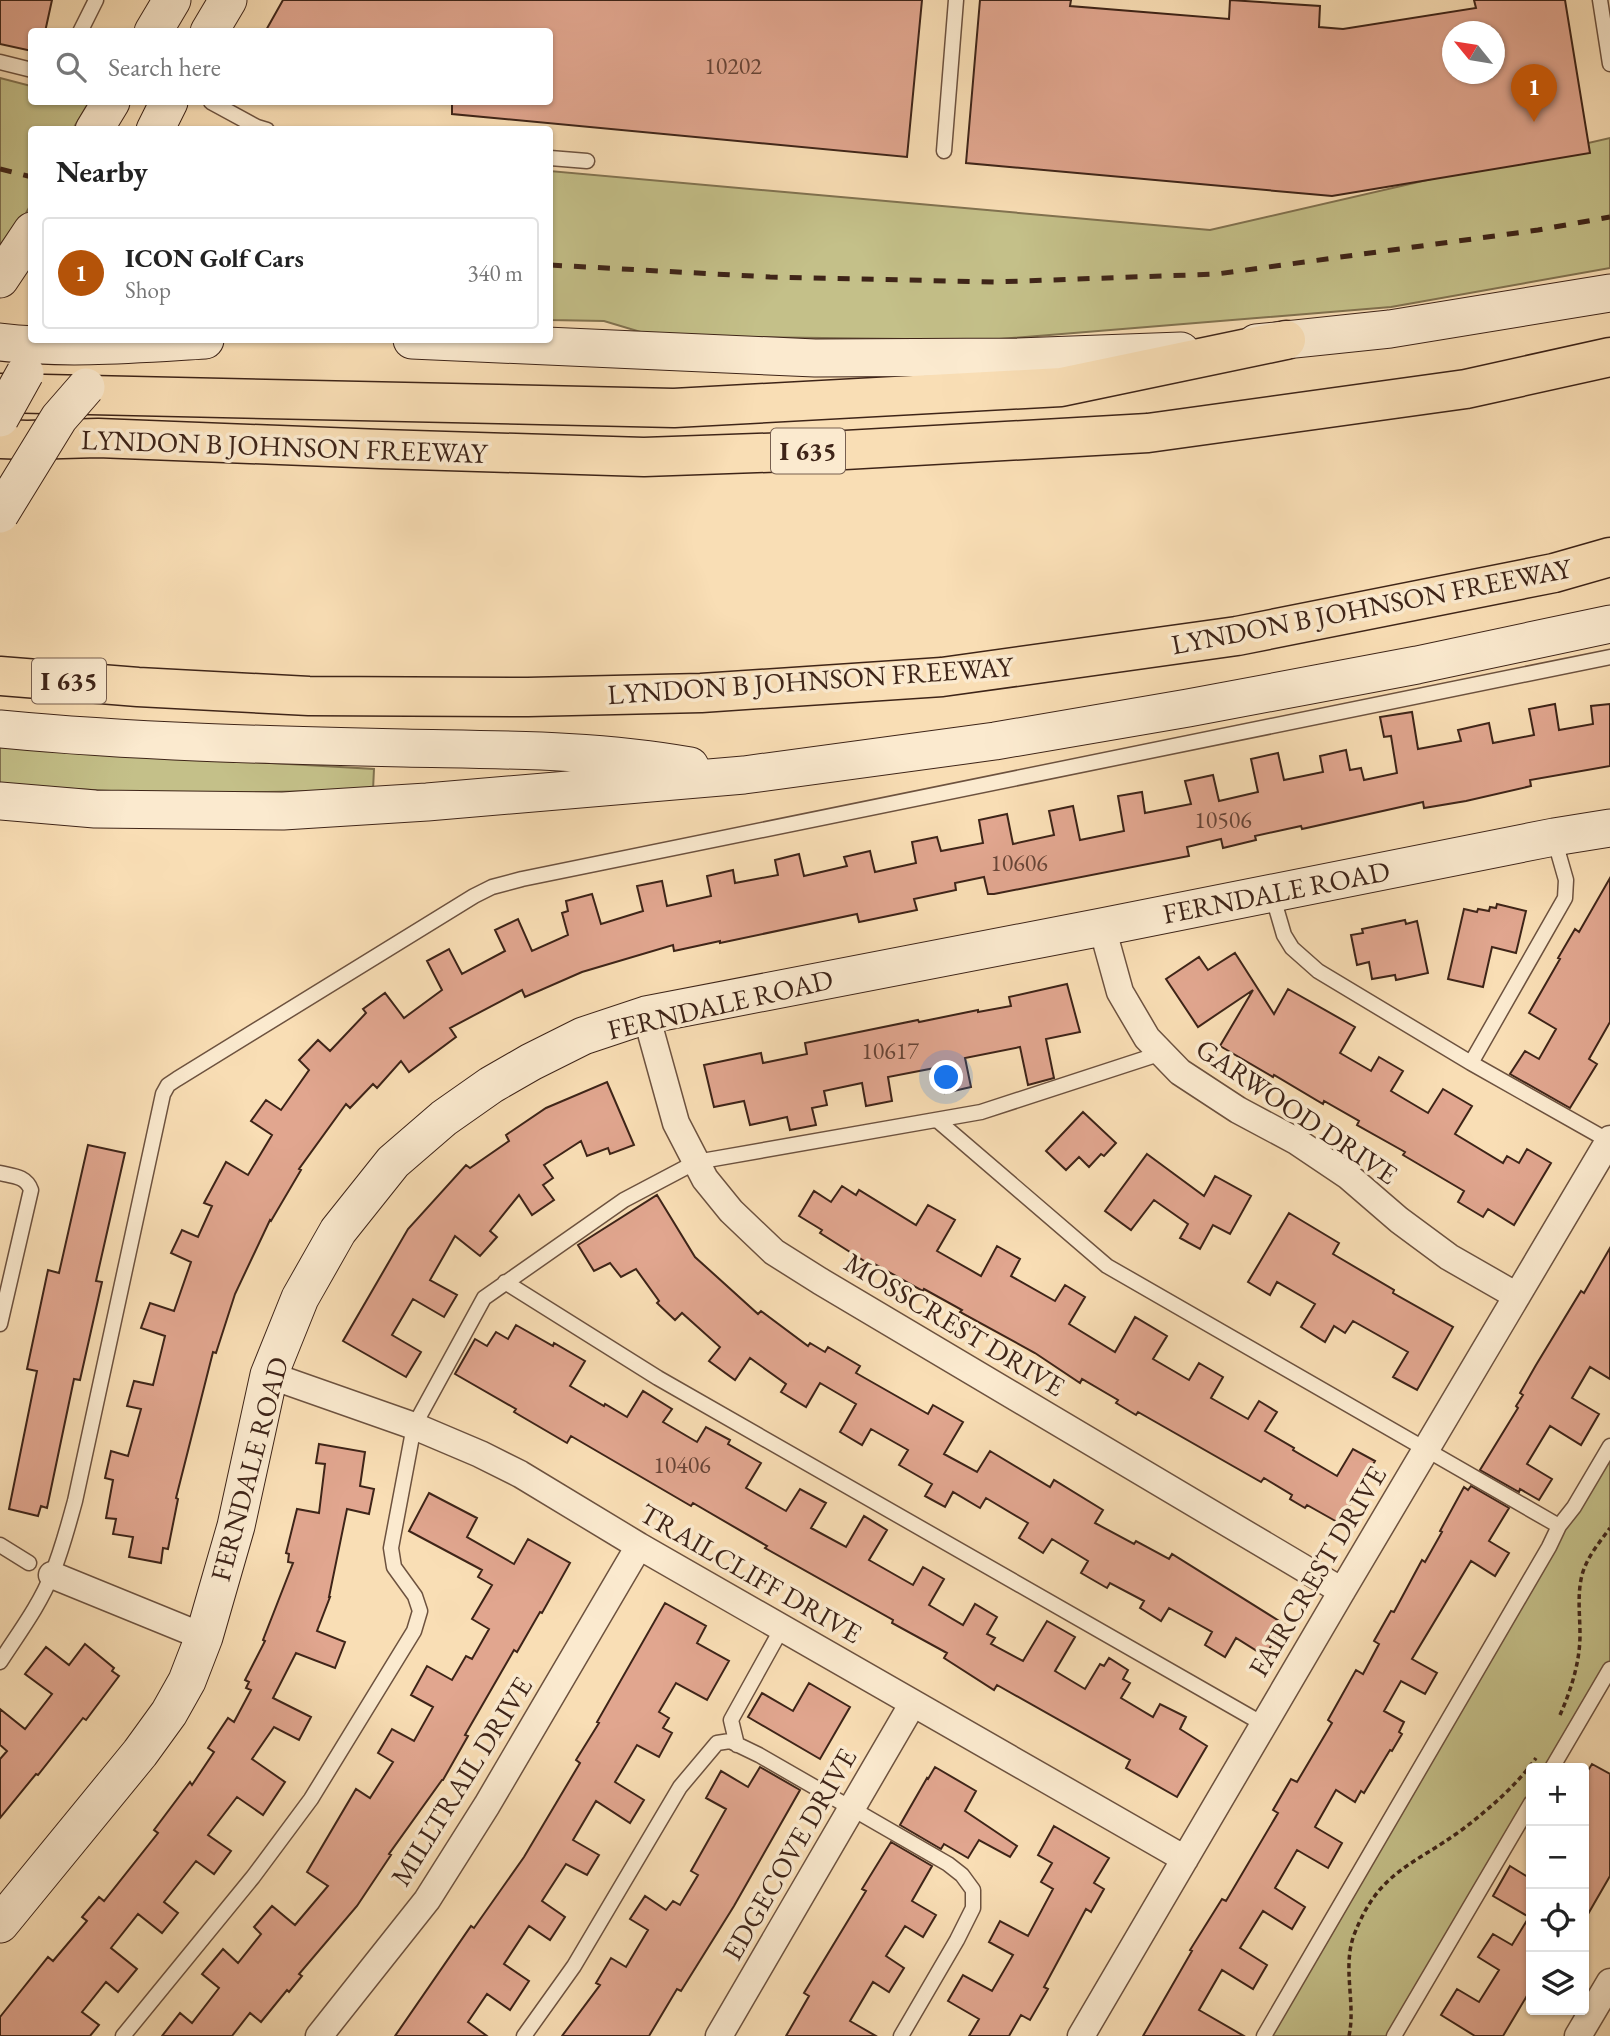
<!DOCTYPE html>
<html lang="en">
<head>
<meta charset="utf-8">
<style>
	:root { --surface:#fff; --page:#f6f6f6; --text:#222; --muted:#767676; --line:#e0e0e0; --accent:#b45309 }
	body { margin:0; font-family:"EB Garamond",serif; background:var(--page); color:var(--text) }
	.controls { position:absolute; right:21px; bottom:21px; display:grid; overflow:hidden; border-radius:7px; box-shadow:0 2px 5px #0004 }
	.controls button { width:63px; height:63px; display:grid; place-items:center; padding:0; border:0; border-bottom:2px solid var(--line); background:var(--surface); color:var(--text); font:35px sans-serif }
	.compass { position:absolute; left:1442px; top:21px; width:63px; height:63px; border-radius:50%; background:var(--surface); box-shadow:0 2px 5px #0004; rotate:300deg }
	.you { position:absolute; left:947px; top:1078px; width:24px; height:24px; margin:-18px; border:5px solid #fff; border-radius:50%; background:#1a73e8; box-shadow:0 0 0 10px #1a73e833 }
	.badge { display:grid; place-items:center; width:46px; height:46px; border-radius:50%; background:var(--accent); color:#fff; font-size:23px; font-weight:700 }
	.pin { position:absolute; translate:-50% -58px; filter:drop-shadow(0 2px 4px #0008) }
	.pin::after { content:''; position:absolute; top:37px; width:24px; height:21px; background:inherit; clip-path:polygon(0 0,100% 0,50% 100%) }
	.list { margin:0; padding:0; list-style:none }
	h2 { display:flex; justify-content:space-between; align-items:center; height:91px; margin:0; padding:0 28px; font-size:30px }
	h2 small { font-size:23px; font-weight:400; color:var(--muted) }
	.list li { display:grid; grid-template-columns:46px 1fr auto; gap:21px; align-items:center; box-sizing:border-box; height:112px; margin:0 14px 14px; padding:0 14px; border:2px solid var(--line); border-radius:7px }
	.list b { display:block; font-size:26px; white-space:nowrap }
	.list p { margin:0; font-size:23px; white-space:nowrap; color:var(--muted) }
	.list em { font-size:23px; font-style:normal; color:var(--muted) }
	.icon { flex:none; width:38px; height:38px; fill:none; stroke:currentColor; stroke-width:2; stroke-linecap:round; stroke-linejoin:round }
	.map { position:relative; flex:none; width:1610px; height:2036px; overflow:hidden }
	.search { position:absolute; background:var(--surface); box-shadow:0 2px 5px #0004; left:28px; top:28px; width:525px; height:77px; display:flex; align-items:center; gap:18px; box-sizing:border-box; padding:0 24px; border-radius:7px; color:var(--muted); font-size:26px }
	.panel { position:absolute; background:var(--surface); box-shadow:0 2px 5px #0004; left:28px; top:126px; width:525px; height:217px; border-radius:7px }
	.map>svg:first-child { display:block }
	.green { fill:#c4c089; stroke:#817250; stroke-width:2 }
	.building { fill:#e1a68f; stroke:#3e2418; stroke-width:2; fill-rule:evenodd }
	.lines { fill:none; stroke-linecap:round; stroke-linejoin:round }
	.lane-casing { stroke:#6d523f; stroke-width:17 }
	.street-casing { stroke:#6d523f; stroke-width:29 }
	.secondary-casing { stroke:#3e2418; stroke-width:39 }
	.highway-casing { stroke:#3e2418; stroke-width:41 }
	.path { stroke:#3e2418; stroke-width:3.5; stroke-dasharray:5 3.5; stroke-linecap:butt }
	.lane { stroke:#fbeacf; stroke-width:14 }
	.street { stroke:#fbeacf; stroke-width:26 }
	.secondary { stroke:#fbeacf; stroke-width:37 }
	.highway { stroke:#f9deb5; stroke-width:38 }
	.rail { stroke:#3e2418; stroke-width:5; stroke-dasharray:12 12; stroke-linecap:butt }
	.secondary-bridge-casing { stroke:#3e2418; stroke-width:39; stroke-linecap:butt }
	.secondary-bridge { stroke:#fbeacf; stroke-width:37 }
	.labels { text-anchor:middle; stroke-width:7; stroke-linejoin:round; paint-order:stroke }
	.number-label { font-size:24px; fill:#674436 }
	.shield { fill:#fbeacf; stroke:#775f4f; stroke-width:2 }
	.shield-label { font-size:26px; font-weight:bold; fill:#3e2418 }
	.street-label { font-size:28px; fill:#3e2418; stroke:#fbeacf }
</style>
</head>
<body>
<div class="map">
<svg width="1610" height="2036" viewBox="0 0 1610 2036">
	<rect width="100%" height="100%" fill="#f9deb5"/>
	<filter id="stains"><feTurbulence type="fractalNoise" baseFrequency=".00286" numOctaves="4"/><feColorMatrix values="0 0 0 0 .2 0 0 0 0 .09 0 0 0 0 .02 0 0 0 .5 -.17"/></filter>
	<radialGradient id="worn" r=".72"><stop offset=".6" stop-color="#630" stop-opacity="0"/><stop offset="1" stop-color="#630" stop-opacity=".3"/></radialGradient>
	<!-- green -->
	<path class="green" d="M0 78 31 86 32 102H89L73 129 32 130 31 204 0 261Z
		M1610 138V268L1391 307 987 340 654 336 604 321 550 320V171L1210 230Z
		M0 747 374 769 373 790 167 794 0 785Z
		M1610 1440V1661L1548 1768H1531V1796L1392 2036H1257Z"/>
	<!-- building -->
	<path class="building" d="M0 0H52L45 32H32V51L0 44Z
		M283 0H922L907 157 452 114V102H550V32H265Z
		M980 0H1071L1070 6 1229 19 1230 0 1320 6 1319 27 1343 29 1476 8 1474 0H1565L1590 153 1332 196 966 163ZM1452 32H1494V74H1452Z
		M1555 704 1559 730 1593 724 1591 706 1610 704V766L1530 780 1531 786 1466 801 1424 808 1423 802 1302 829 1301 826 1255 836 1256 840 1223 848 1221 839 1187 847 1189 856 994 894H988L984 877 955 883 956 890 914 899 917 910 859 922 857 914 720 943V941L674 951 673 945 582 972 525 997 522 990 450 1028 456 1037 409 1072 401 1061 377 1088 373 1084 350 1108 346 1104 299 1169 301 1170 271 1221 270 1220 235 1294 216 1353 213 1352 176 1498 178 1499 168 1549 163 1548 161 1563 129 1557 133 1537 113 1534 116 1519 106 1518 113 1480 105 1478 111 1451 128 1456 141 1409 127 1406 134 1381 153 1385 165 1336 141 1328 150 1303 174 1311 191 1262 171 1253 182 1230 198 1237 212 1206 204 1203 226 1162 248 1175 272 1135 251 1121 266 1100 281 1110 309 1070 299 1060 318 1040 330 1051 366 1013 363 1009 385 993 404 1018 442 990 427 961 449 949 462 974 505 951 495 930 518 919 532 951 568 935 562 913 568 911 566 901 592 894 601 924 643 911 637 886 662 881 667 906 711 896 707 876 733 870 735 883 778 875 775 860 799 854 804 876 847 866 844 857 870 851 875 872 916 863 912 842 937 837 941 851 983 843 979 820 1007 814 1013 844 1054 835 1049 811 1073 806 1080 840 1124 831 1118 796 1142 792 1145 813 1191 804 1185 781 1213 775 1219 801 1258 792 1251 759 1278 753 1284 780 1323 772 1320 756 1346 750 1350 770 1361 768 1364 780 1397 773 1391 736 1384 737 1380 717 1412 712 1418 749 1461 741 1458 730 1489 723 1493 743 1534 735 1529 709Z
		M1610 878V1022L1589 1059 1597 1064 1570 1108 1510 1074 1525 1051 1539 1059 1556 1029 1529 1013 1560 959 1558 958 1575 929 1579 932Z
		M1497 904 1526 911 1516 953 1492 947 1483 987 1448 979 1464 909 1477 912 1478 909 1489 911 1490 907 1496 908Z
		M1405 920 1406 924 1417 921 1428 973 1396 980 1395 975 1372 979 1369 962 1357 965 1351 935 1363 933 1362 929Z
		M1235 953 1274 1014 1288 989 1355 1027 1340 1053 1371 1071 1379 1057 1403 1071 1391 1091 1428 1113 1443 1089 1472 1106 1455 1134 1503 1163 1507 1156 1519 1163 1527 1149 1551 1163 1514 1225 1488 1209 1483 1217 1458 1202 1464 1191 1403 1155 1405 1152 1357 1125 1359 1121 1324 1101 1323 1104 1274 1075 1273 1077 1220 1046 1253 990 1198 1027 1166 979 1199 957 1208 970Z
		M1067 984 1080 1032 1046 1039 1054 1078 1028 1085 1020 1047 965 1058 971 1087 945 1093 940 1067 888 1077 892 1101 866 1106 862 1083 824 1091 827 1105 812 1108 816 1125 790 1130 787 1117 750 1125 744 1101 714 1107 704 1065 761 1053 763 1063 807 1054 805 1043 918 1020 919 1022 978 1010V1012L1011 1006 1009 997Z
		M607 1082 634 1145 610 1154 608 1148 587 1156 581 1141 544 1165 553 1178 543 1185 554 1200 532 1215 519 1195 490 1231 497 1237 480 1256 455 1236 430 1280 457 1295 444 1317 413 1299 392 1335 421 1352 406 1377 343 1341 408 1229 466 1165 470 1168 509 1141 506 1135 546 1108Z
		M1083 1112 1116 1143 1104 1156 1101 1154 1089 1167 1079 1157 1066 1170 1046 1151Z
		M88 1145 125 1153 96 1281 102 1282 80 1380 74 1379 47 1508 41 1506 38 1516 9 1509 37 1371 27 1369 48 1270 59 1273Z
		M1147 1154 1204 1196 1215 1176 1251 1196 1230 1234 1213 1225 1200 1249 1180 1238 1188 1224 1154 1200 1131 1230 1105 1211Z
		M842 1186 856 1195 859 1190 916 1225 928 1205 955 1220 937 1251 981 1276 997 1246 1020 1259 1011 1276 1055 1301 1065 1285 1085 1297 1069 1324 1115 1352 1135 1317 1167 1336 1153 1359 1189 1380 1199 1363 1223 1377 1211 1398 1248 1419 1259 1401 1277 1412 1265 1431 1294 1448 1293 1450 1337 1476 1353 1449 1375 1461 1339 1523 1307 1505 1305 1508 1290 1499 1292 1495 1264 1478 1261 1482 1138 1412 1136 1415 1116 1403 1118 1400 1082 1379 1080 1383 1035 1353 960 1312 962 1310 924 1289 923 1291 871 1262 869 1264 820 1233 822 1230 799 1216 814 1191 831 1202Z
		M657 1195 695 1257 758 1314 761 1311 808 1346 810 1343 825 1352 828 1347 860 1366 856 1373 928 1414 933 1405 963 1422 944 1454 977 1472 990 1451 1050 1487 1054 1480 1103 1510 1095 1523 1134 1544 1136 1541 1169 1559 1172 1554 1284 1624 1265 1656 1236 1638 1225 1657 1205 1645 1212 1632 1169 1608 1161 1621 1140 1608 1144 1601 1110 1583 1107 1588 1081 1573 1088 1561 1052 1539 1043 1553 1019 1538 1028 1523 986 1498 980 1508 953 1492 945 1507 925 1496 932 1484 899 1465 908 1450 871 1429 862 1445 840 1432 856 1404 820 1383 806 1407 781 1392 786 1384 750 1358 735 1380 709 1361 720 1347 682 1313 675 1320 657 1303 659 1301 636 1269 621 1277 610 1263 594 1271 578 1245Z
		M1289 1213 1339 1243 1333 1254 1394 1290 1393 1293 1453 1327 1417 1390 1393 1377 1408 1352 1353 1321 1345 1333 1334 1326 1325 1342 1301 1327 1315 1304 1277 1282 1270 1295 1248 1282Z
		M1610 1248V1379L1590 1367 1572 1398 1599 1414 1581 1445 1550 1426 1527 1464 1552 1479 1539 1500 1520 1489 1519 1492 1480 1470 1518 1408 1516 1406 1523 1395 1520 1393 1536 1365 1581 1291 1584 1293Z
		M516 1325 553 1346 554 1343 585 1361 570 1386 604 1406 605 1404 627 1417 643 1391 672 1409 663 1422 697 1442 706 1427 730 1440 728 1444 761 1463 746 1488 786 1511 800 1489 826 1503 811 1528 846 1547 864 1516 887 1530 869 1560 913 1585 923 1567 944 1579 929 1605 963 1625 975 1604 997 1617 987 1634 995 1638 991 1644 1023 1661 1047 1621 1075 1637 1055 1671 1085 1689 1100 1664 1104 1666 1109 1658 1128 1670 1123 1679 1130 1683 1121 1698 1153 1717 1160 1704 1186 1717 1180 1729 1207 1746 1177 1797 1126 1768 1130 1760 997 1685 994 1690 944 1658 947 1653 892 1623 893 1620 765 1548 767 1546 693 1503 691 1506 571 1436 567 1443 514 1412 516 1409 455 1374 475 1339 487 1346 496 1332 508 1339Z
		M319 1444 365 1452 360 1486 374 1489 369 1514 347 1509 329 1597H330L317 1631 345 1642 335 1668 296 1653 273 1698 311 1717 299 1740 274 1727 252 1759 285 1782 263 1815 237 1797 208 1835 231 1851 214 1874 196 1861 164 1902 178 1913 162 1933 138 1914 111 1948 137 1969 118 1992 106 1982 82 2012 99 2025 90 2036H0V2017L48 1957 53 1961 87 1921 82 1917 99 1897 104 1901 158 1833 154 1830 190 1782 192 1785 214 1752 208 1748 228 1718 234 1722 251 1690 246 1688 249 1682 245 1680 265 1641 263 1640 293 1563 288 1562 289 1554 286 1553 297 1509 319 1513 325 1464 316 1463Z
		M1471 1486 1509 1508 1489 1541 1509 1553 1495 1576 1471 1561 1412 1659 1437 1673 1425 1694 1401 1681 1384 1711 1404 1722 1399 1732 1402 1734 1392 1751 1390 1750 1364 1793 1361 1791 1355 1802 1336 1790 1315 1827 1342 1843 1328 1868 1297 1850 1275 1888 1305 1907 1292 1929 1263 1911 1240 1948 1267 1965 1253 1989 1222 1970 1199 2010 1244 2036H1143L1192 1951 1190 1950 1222 1899 1226 1901 1278 1813 1273 1810 1291 1779 1297 1782 1332 1723 1328 1720 1356 1670 1363 1674 1379 1644 1374 1641 1391 1611 1394 1612 1422 1560 1425 1562 1442 1532 1440 1531 1464 1487 1468 1490Z
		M429 1493 477 1518 467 1537 514 1564 528 1539 570 1563 542 1613 540 1612 517 1652 514 1650 465 1735 468 1736 443 1780H442L389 1854 391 1855 357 1906 299 1974 302 1976 289 1992 287 1990 261 2022 250 2013 232 2036H162L180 2013 192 2023 219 1988 202 1974 223 1949 238 1963 261 1934 254 1927 272 1906 295 1925 328 1886 307 1872 356 1789 370 1798 393 1762 378 1753 392 1729 414 1741 433 1707 411 1695 427 1666 452 1680 466 1656 472 1659 489 1629 472 1619 492 1585 478 1577 482 1570 409 1531Z
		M665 1603 706 1626 697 1643 729 1661 707 1700 676 1683 659 1712 669 1718 663 1728 672 1733 659 1757 637 1745 615 1782 644 1800 630 1823 596 1801 573 1840 599 1855 587 1875 566 1864 542 1901 565 1917 550 1940 529 1926 504 1964 529 1981 510 2010 487 1994 468 2022 487 2036H395L471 1926 474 1928 524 1857 580 1763 576 1760 599 1723 597 1722Z
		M85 1644 114 1668 112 1671 119 1676 86 1720 83 1718 38 1775 36 1774 0 1818V1759L7 1751 0 1745V1709L25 1729 52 1694 25 1674 46 1647 69 1665Z
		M809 1683 850 1707 820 1759 748 1717 762 1693 793 1711Z
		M1592 1764 1610 1774V1876L1584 1921V1777Z
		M760 1767 800 1790 734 1906 681 1991 677 1989 649 2036H562L600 1985 596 1983 611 1958 626 1967 648 1930 630 1919 645 1896 666 1910 673 1901 680 1905 698 1875 691 1871 726 1809 706 1798 721 1771 748 1787Z
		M935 1767 976 1791 965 1811 1017 1846 1010 1857 979 1840 968 1858 944 1844 941 1849 900 1825 927 1778 928 1779Z
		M1054 1826 1109 1858 1094 1883 1104 1889 1091 1912 1086 1909 1044 1987 1048 1989 1030 2020 1021 2015 1009 2036H969L979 2019 948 2001 963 1975 992 1991 1013 1955 989 1942 1000 1921 1028 1936 1053 1889 1041 1882 1052 1863 1038 1855Z
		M891 1842 932 1866 912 1901 936 1915 923 1937 905 1926 886 1956 904 1968 889 1992 873 1982 850 2021 876 2036H786L809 1996 804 1993 866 1891 862 1889Z
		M1510 1866 1531 1879V1989L1503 2036H1475L1441 2015 1457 1989 1479 2002 1499 1970 1478 1957 1493 1934 1512 1945 1529 1917 1493 1896Z"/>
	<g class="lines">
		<defs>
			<path id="lane" d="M1600 0 1610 64
				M80 32 96 0
				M0 62 32 70
				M211 102 257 127 267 130
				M944 151 956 0
				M550 158 587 161
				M1272 894 1284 935 1292 948 1318 971 1471 1063 1609 1141
				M1471 1063 1565 898 1566 880 1554 838
				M937 1120 1107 1266 1559 1526 1549 1547 1264 2036
				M0 1173C13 1176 26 1176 31 1190L0 1324
				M505 1282 658 1378 1263 1724
				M1559 1526 1574 1507 1610 1446
				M0 1545 29 1563
				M0 1662C18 1634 40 1605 52 1574 62 1550 68 1526 75 1501L163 1094 168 1085 177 1079 474 896 492 887 522 879 1610 657
				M737 1745 731 1720 782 1628
				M1552 1768 1610 1669
				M123 2036 253 1877 311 1799 414 1631 420 1611 415 1596 394 1567 391 1548 414 1426 484 1298 624 1200 696 1162 981 1112 1162 1053
				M524 2036 574 1966 680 1787 717 1743 730 1741 759 1755 948 1864 962 1875 973 1890V1908L957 1940 901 2036
				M1394 2036 1531 1803"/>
			<path id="street" d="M1102 927 1120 992 1147 1038 1180 1072 1238 1110 1296 1141 1348 1176 1399 1220 1449 1257 1517 1296
				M646 1015 676 1123 705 1179 731 1211 774 1252 820 1281 1342 1591
				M269 1375 414 1426 480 1454 520 1474 639 1546 1185 1859
				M52 1575 204 1637
				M319 2036 427 1900 487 1805 639 1546
				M719 2036 913 1703
				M1081 2036 1342 1591 1610 1139
				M1578 2036 1610 1982"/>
			<path id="secondary" d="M153 32 172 0
				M209 32 228 0
				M94 130 111 102
				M155 130 169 102
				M0 279 32 231
				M412 340 815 358 1018 357 1181 351
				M0 342C68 350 137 344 205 340
				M1256 343 1390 329 1610 293
				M0 729C134 742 269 745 404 748 500 750 596 749 690 766
				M0 801 95 809 283 811 427 802 744 775 995 741 1188 708 1417 665 1610 624
				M0 1924 140 1753 169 1713 187 1681 204 1637 236 1526 269 1375 300 1298 338 1231 393 1162 444 1118 491 1085 531 1062 583 1036 646 1015 1102 927 1554 837 1610 828"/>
			<path id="highway" d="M0 393 674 408 1061 387 1286 340
				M0 439 27 440 98 438 381 449 644 457 845 450 1148 433 1466 389 1610 357
				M0 676 138 687 309 696 528 697 701 693 942 677 1237 636 1554 573 1610 557"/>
		</defs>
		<!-- lane casing -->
		<use href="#lane" class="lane-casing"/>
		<!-- street casing -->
		<use href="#street" class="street-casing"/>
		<!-- secondary casing -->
		<use href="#secondary" class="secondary-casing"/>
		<!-- highway casing -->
		<use href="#highway" class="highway-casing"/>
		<!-- path -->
		<path class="path" d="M1560 1715C1571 1690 1580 1662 1580 1635 1580 1615 1577 1595 1582 1575 1587 1557 1599 1543 1610 1528
			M1349 2036C1356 2003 1342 1968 1354 1935 1379 1870 1413 1866 1463 1829 1489 1809 1517 1785 1536 1758"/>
		<!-- lane -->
		<use href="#lane" class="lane"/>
		<!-- street -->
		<use href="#street" class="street"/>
		<!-- secondary -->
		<use href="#secondary" class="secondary"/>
		<!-- highway -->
		<use href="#highway" class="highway"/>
		<!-- rail -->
		<path class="rail" d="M0 169 32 177
			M550 265 770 277 995 282 1217 274 1538 230 1610 217"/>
		<defs>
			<path id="secondary-bridge" d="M0 418 25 373
				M0 514 59 418 86 387"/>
		</defs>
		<!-- secondary-bridge casing -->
		<use href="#secondary-bridge" class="secondary-bridge-casing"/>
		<!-- secondary-bridge -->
		<use href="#secondary-bridge" class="secondary-bridge"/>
	</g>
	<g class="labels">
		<!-- number labels -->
		<g class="number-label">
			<text x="733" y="74">10202</text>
			<text x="1223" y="828">10506</text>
			<text x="1019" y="871">10606</text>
			<text x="890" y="1059">10617</text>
			<text x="682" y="1473">10406</text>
		</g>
		<!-- shield labels -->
		<g class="shield">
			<rect x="771" y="428.5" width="74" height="45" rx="5"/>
			<rect x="32" y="658.5" width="74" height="45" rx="5"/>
		</g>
		<g class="shield-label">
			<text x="808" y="460">I 635</text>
			<text x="69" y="690">I 635</text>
		</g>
		<!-- street labels -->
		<g class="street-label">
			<text transform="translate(284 446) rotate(2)" y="10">LYNDON B JOHNSON FREEWAY</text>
			<text transform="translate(1371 606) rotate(-11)" y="10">LYNDON B JOHNSON FREEWAY</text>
			<text transform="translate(810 680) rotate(-4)" y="10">LYNDON B JOHNSON FREEWAY</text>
			<text transform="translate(1276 892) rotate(-11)" y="10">FERNDALE ROAD</text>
			<text transform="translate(720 1004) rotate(-13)" y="10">FERNDALE ROAD</text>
			<text transform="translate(1297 1111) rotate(34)" y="10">GARWOOD DRIVE</text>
			<text transform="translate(955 1324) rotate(31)" y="10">MOSSCREST DRIVE</text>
			<text transform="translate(249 1469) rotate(-75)" y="10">FERNDALE ROAD</text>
			<text transform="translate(1317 1571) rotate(-59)" y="10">FAIRCREST DRIVE</text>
			<text transform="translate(751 1573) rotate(30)" y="10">TRAILCLIFF DRIVE</text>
			<text transform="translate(461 1781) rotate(-58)" y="10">MILLTRAIL DRIVE</text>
			<text transform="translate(789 1854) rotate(-60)" y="10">EDGECOVE DRIVE</text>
		</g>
	</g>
	<rect width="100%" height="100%" filter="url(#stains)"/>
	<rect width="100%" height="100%" fill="url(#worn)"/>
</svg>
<div class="controls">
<button>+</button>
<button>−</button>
<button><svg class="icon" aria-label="locate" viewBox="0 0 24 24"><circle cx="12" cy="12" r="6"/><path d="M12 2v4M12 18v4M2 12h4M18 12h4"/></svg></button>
<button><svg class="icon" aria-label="layers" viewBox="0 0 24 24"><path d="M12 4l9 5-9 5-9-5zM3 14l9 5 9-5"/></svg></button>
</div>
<svg class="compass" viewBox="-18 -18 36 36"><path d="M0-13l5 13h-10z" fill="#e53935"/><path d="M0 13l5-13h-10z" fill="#767676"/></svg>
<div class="you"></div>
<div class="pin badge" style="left:1534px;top:122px">1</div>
<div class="search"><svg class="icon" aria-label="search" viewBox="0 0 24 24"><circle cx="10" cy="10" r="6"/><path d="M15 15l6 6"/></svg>Search here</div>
<section class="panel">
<h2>Nearby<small></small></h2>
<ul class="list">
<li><span class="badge">1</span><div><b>ICON Golf Cars</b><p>Shop</p></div><em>340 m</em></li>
</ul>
</section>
</div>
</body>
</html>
